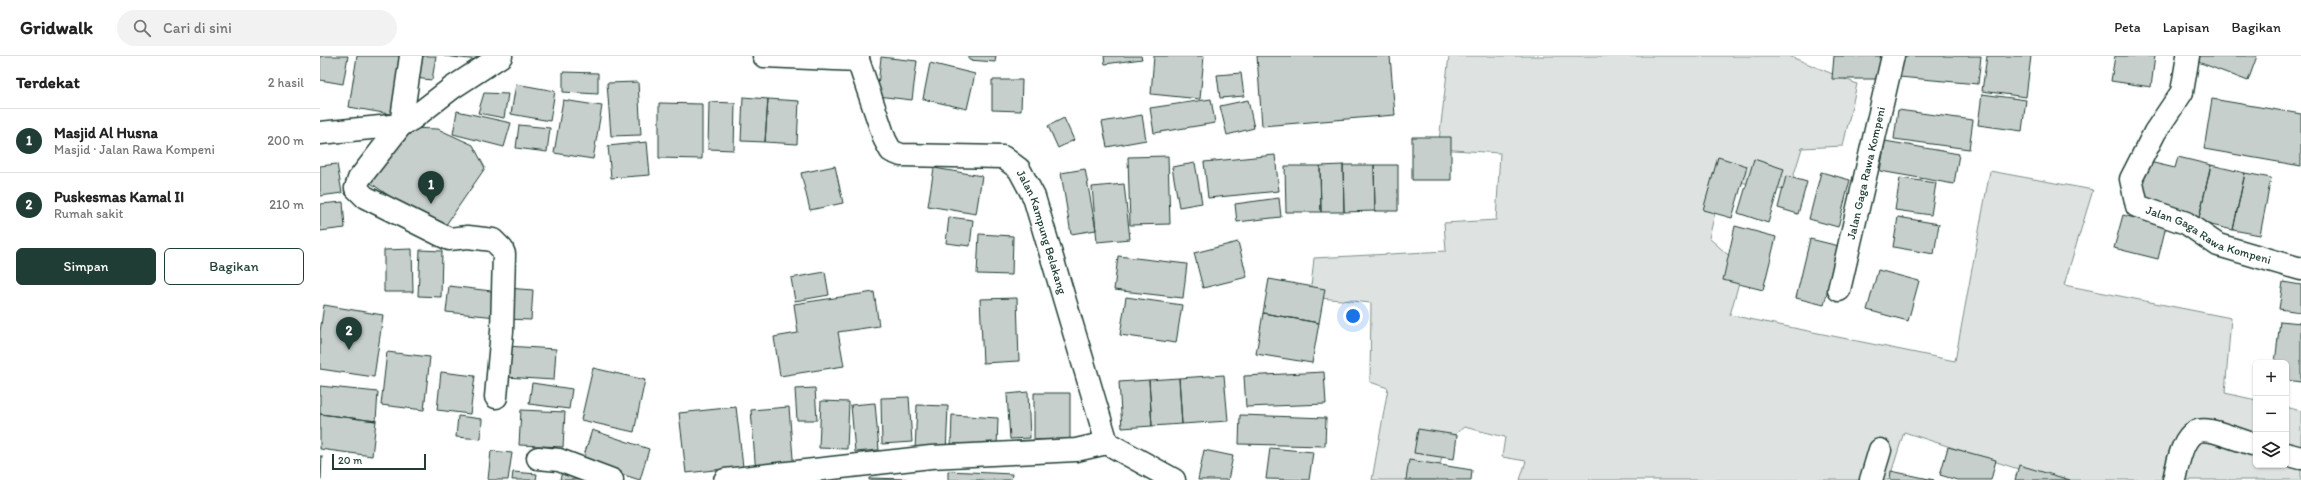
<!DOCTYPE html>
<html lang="id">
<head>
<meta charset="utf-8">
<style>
	:root { --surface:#fff; --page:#f2f2f2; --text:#222; --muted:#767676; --line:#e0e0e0; --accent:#1f3d34 }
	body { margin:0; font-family:Itim,sans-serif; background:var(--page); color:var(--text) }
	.controls { position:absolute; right:12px; bottom:12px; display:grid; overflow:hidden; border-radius:6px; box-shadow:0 1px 3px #0004 }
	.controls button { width:36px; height:36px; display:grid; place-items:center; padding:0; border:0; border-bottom:1px solid var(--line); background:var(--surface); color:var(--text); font:20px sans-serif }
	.scale { position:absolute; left:12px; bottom:10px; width:94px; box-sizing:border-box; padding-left:4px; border:2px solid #1f3d34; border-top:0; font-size:11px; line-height:14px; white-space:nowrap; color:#1f3d34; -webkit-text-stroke:3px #fff; paint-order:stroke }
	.you { position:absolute; left:1033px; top:260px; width:14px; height:14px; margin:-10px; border:3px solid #fff; border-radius:50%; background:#1a73e8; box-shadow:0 0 0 6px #1a73e833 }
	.badge { display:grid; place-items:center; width:26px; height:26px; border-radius:50%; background:var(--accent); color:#fff; font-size:13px; font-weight:700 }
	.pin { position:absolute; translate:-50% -33px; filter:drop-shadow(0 1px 2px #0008) }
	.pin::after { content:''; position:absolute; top:21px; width:14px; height:12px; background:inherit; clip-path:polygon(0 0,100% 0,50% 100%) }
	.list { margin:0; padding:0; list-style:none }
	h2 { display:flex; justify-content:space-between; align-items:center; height:52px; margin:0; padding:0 16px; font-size:17px }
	h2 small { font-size:13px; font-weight:400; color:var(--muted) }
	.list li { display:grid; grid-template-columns:26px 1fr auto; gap:12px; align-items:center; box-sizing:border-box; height:64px; padding:0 16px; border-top:1px solid var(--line) }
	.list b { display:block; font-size:15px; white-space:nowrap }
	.list p { margin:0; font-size:13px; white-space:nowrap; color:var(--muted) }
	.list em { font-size:13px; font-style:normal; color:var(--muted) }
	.actions { display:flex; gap:8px; padding:12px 16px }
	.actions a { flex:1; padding:9px 0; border:1px solid var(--accent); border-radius:6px; text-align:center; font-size:14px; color:var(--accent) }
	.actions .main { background:var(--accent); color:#fff }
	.icon { flex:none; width:22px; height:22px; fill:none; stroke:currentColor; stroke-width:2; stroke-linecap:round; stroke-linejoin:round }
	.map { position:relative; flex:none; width:1981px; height:424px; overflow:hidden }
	header { display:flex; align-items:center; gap:24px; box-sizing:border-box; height:56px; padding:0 20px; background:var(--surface); border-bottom:1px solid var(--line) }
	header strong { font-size:19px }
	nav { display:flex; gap:22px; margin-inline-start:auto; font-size:14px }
	.search { width:280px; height:36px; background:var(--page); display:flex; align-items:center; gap:10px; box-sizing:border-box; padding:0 14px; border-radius:22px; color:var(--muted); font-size:15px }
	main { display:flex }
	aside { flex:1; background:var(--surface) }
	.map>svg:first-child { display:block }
	.green { fill:#dee3e2; stroke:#7e908b }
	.building { fill:#c7cfcc; stroke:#1f3d34 }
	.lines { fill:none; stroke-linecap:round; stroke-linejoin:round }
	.minor-casing { stroke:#1f3d34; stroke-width:25 }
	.minor { stroke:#fff; stroke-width:22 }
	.labels { text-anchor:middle; stroke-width:4; stroke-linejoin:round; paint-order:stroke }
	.street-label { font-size:12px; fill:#1f3d34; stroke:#fff }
</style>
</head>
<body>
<header>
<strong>Gridwalk</strong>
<div class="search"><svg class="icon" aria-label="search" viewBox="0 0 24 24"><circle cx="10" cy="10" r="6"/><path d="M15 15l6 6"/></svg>Cari di sini</div>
<nav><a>Peta</a><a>Lapisan</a><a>Bagikan</a></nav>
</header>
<main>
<aside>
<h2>Terdekat<small>2 hasil</small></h2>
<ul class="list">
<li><span class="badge">1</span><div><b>Masjid Al Husna</b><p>Masjid · Jalan Rawa Kompeni</p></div><em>200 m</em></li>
<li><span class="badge">2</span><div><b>Puskesmas Kamal II</b><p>Rumah sakit</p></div><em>210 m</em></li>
</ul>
<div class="actions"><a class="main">Simpan</a><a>Bagikan</a></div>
</aside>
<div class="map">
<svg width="1981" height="424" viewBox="0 0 1981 424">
	<rect width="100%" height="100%" fill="#fff"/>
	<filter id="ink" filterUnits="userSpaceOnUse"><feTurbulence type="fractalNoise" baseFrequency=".025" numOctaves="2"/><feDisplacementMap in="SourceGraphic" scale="8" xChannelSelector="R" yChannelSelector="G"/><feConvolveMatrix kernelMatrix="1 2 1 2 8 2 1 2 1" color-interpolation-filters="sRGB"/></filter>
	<g filter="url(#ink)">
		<!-- green -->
		<path class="green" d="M1129 0H1469L1537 28 1523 90 1482 92 1469 135 1403 123 1389 182 1423 212 1410 259 1635 305 1670 115 1773 134 1744 229 1911 262 1905 337 1936 344V409H1966V351L1981 355V424H1732L1584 376 1569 424H1200L1206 405 1182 401 1185 381 1144 371 1126 386 1116 424H1052L1068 332 1050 326 1051 247 990 241 994 202 1126 195 1124 167 1176 164 1180 97 1118 93Z"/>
		<!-- building -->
		<path class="building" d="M0 0H28L23 28 0 24Z
			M37 0H84L75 59 29 51Z
			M98 0H116L112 24 94 22Z
			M124 0H159L158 4Z
			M649 0H676L675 6 649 4Z
			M784 0H821L822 3 785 8Z
			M834 0H884L880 43 831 38Z
			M937 0H1070L1075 59 942 70Z
			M1514 0H1561L1558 23H1512Z
			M1581 0H1661L1658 28 1579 21Z
			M1667 0H1711L1706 41 1662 35Z
			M1795 0H1835L1831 31 1791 25Z
			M1875 0H1937L1928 25 1873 4Z
			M561 1 597 5 592 44 557 40Z
			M610 7 655 18 647 53 603 43Z
			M243 16 278 17V38L243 36Z
			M921 17 924 40 900 42 897 19Z
			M672 24H702L701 55 672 54Z
			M318 26 321 79 291 80 287 27Z
			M196 28 235 35 230 65 191 58Z
			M164 37 188 38 184 62 158 57Z
			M1662 38 1706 44 1702 75 1658 69Z
			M423 41 448 43 445 86 421 85Z
			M448 43 479 45 477 88 445 86Z
			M891 43 895 67 834 77 830 52Z
			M1892 43 1981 58V110L1884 93Z
			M243 44 282 50 273 103 234 97Z
			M928 44 934 72 907 79 900 50Z
			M389 46 415 47 414 94 388 93Z
			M339 47 382 48V103L339 102Z
			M1578 54 1653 64 1649 93 1574 83Z
			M137 55 191 67 184 91 133 78Z
			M822 59 826 84 787 91 782 66Z
			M744 62 754 84 738 92 728 70Z
			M199 69 230 72 227 96 196 92Z
			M88 72 118 73 153 89 165 112 121 176 42 121Z
			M1092 81H1131V124H1092Z
			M1565 85 1639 98 1634 128 1560 115Z
			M327 86 330 119 291 122 288 90Z
			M955 99 959 135 888 142 884 106Z
			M848 100 850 168 810 169 808 101Z
			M1398 101 1427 110 1412 162 1383 154Z
			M1858 101 1891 109 1878 166 1816 143 1825 105 1855 112Z
			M1434 103 1464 113 1448 167 1418 157Z
			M875 107 882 147 859 151 852 111Z
			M17 108 22 137 0 140V110Z
			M1023 109 1024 156H1001L1000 110Z
			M1023 109H1054L1055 155 1024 156Z
			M1054 109H1078V155H1055Z
			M1891 109 1925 117 1913 174 1878 166Z
			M515 110 523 147 490 154 481 117Z
			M965 110H1000L1001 156H966Z
			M614 112 662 120 656 158 608 150Z
			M765 113 776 174 751 178 741 117Z
			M1501 116 1530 124 1518 171 1489 163Z
			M1925 117 1951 122 1940 179 1913 174Z
			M1466 120 1487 126 1478 158 1458 152Z
			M1580 122 1616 127 1611 159 1575 154Z
			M804 128 810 183 777 186 772 131Z
			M959 142 961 161 917 166 915 148Z
			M23 146 25 172 0 175V148Z
			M1803 159 1846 170 1838 203 1794 192Z
			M629 161 653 164 650 190 626 187Z
			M1578 161 1619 168 1614 198 1573 191Z
			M1415 170 1456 181 1443 234 1403 224Z
			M659 178 693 180 692 219 657 218Z
			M1490 183 1519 190 1504 249 1476 242Z
			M918 186 927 221 883 232 874 197Z
			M92 193 93 236H64V194Z
			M100 194 122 195 121 241 98 240Z
			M798 200 867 208 863 242 794 234Z
			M1558 214 1599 225 1588 265 1547 254Z
			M505 216 509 239 475 245 471 222Z
			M949 223 1005 233 999 267 943 257Z
			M1963 226 1981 229V256L1959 253Z
			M129 230 180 236 177 261 126 256Z
			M187 232 213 234 211 264 185 263Z
			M554 236 559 270 518 276 524 310 460 320 454 281 478 277 474 248Z
			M806 241 862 249 856 287 800 279Z
			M697 242 699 305 663 307 660 243Z
			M4 249 63 259 54 321 0 313V276Z
			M943 257 999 267 992 307 936 298Z
			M1960 265 1981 267V326L1966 324V307H1955Z
			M186 290 236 293 234 324 185 321Z
			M67 296 110 301 104 354 61 349Z
			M273 312 325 324 314 376 261 364Z
			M121 316 155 320 150 358 117 354Z
			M1004 316 1006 348 926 351 924 320Z
			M904 319 908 365 862 368 859 322Z
			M859 322 862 368 832 370 829 324Z
			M829 324 832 370 802 372 799 326Z
			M212 327 252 333 249 353 209 348Z
			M0 330 58 336 56 365 0 358Z
			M495 332 497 364H477L475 333Z
			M708 336 710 382 690 383 687 338Z
			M714 337H750V384H714Z
			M589 341 592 386 562 388 561 342Z
			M501 345 529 346 527 393 499 392Z
			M555 347 559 394 535 396 531 349Z
			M597 349 628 350 626 397 595 395Z
			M416 351 423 411 366 417 359 357Z
			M469 351 474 415 436 418 431 354Z
			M201 354 245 356 243 391 199 389Z
			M0 358 56 365 52 400 0 393Z
			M632 359 678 362 677 390 631 388Z
			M920 359 1006 362 1005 390 919 388Z
			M138 360 162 363 161 383 136 381Z
			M1098 373 1137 379 1134 403 1094 397Z
			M272 374 329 393 320 424 262 406Z
			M1628 391 1676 404 1671 424H1637L1620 419Z
			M950 392 993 396 989 424 946 423Z
			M884 394 913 400 908 424H878Z
			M171 395 192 397 188 424H168Z
			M0 400H2L1 424H0Z
			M1089 404 1152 414 1151 424H1086Z
			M1699 409 1750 424H1695Z
			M242 415 279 424H240Z
			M628 415 692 418 691 424H628Z
			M1571 415 1614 424H1570Z
			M193 416 217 418 216 424H192Z
			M549 422 587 423V424H549Z"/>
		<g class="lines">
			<defs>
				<g id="minor">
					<path d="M91 0 81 69 39 123 36 132 45 141 129 183 148 181 173 184 182 193 184 198 182 275 176 341"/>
					<path d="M444 0 538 4V0"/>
					<path id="s1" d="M1868 0 1862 36 1835 76 1811 123 1817 150 1866 167 1898 189 1981 213"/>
					<path id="s2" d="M538 4 565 84 571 95 581 99 683 101 699 113 714 141 787 387 854 424"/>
					<path d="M0 77 81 69 92 63 132 32 181 0"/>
					<path id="s3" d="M1519 234 1573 0"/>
					<path d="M1966 398 1981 402"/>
					<path d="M218 402 239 404 292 424"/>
					<path d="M405 424 611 401 756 394 787 387"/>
					<path d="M1551 424 1560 394"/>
					<path d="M1854 424C1868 356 1880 372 1936 389"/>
				</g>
			</defs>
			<!-- minor casing -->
			<use href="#minor" class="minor-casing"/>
			<!-- minor -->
			<use href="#minor" class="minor"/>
		</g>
	</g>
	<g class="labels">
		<!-- street labels -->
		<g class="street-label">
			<text dy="4" stroke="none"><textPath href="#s3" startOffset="120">Jalan Gaga Rawa Kompeni</textPath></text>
			<text dy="4" stroke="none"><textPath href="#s2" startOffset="297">Jalan Kampung Belakang</textPath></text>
			<text dy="4" stroke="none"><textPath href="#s1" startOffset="243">Jalan Gaga Rawa Kompeni</textPath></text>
		</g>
	</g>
</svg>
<div class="controls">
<button>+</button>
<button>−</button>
<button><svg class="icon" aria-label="layers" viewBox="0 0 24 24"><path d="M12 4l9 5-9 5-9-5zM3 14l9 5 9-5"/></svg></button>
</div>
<div class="scale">20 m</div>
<div class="you"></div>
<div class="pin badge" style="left:111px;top:148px">1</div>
<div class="pin badge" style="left:29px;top:294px">2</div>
</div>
</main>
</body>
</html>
